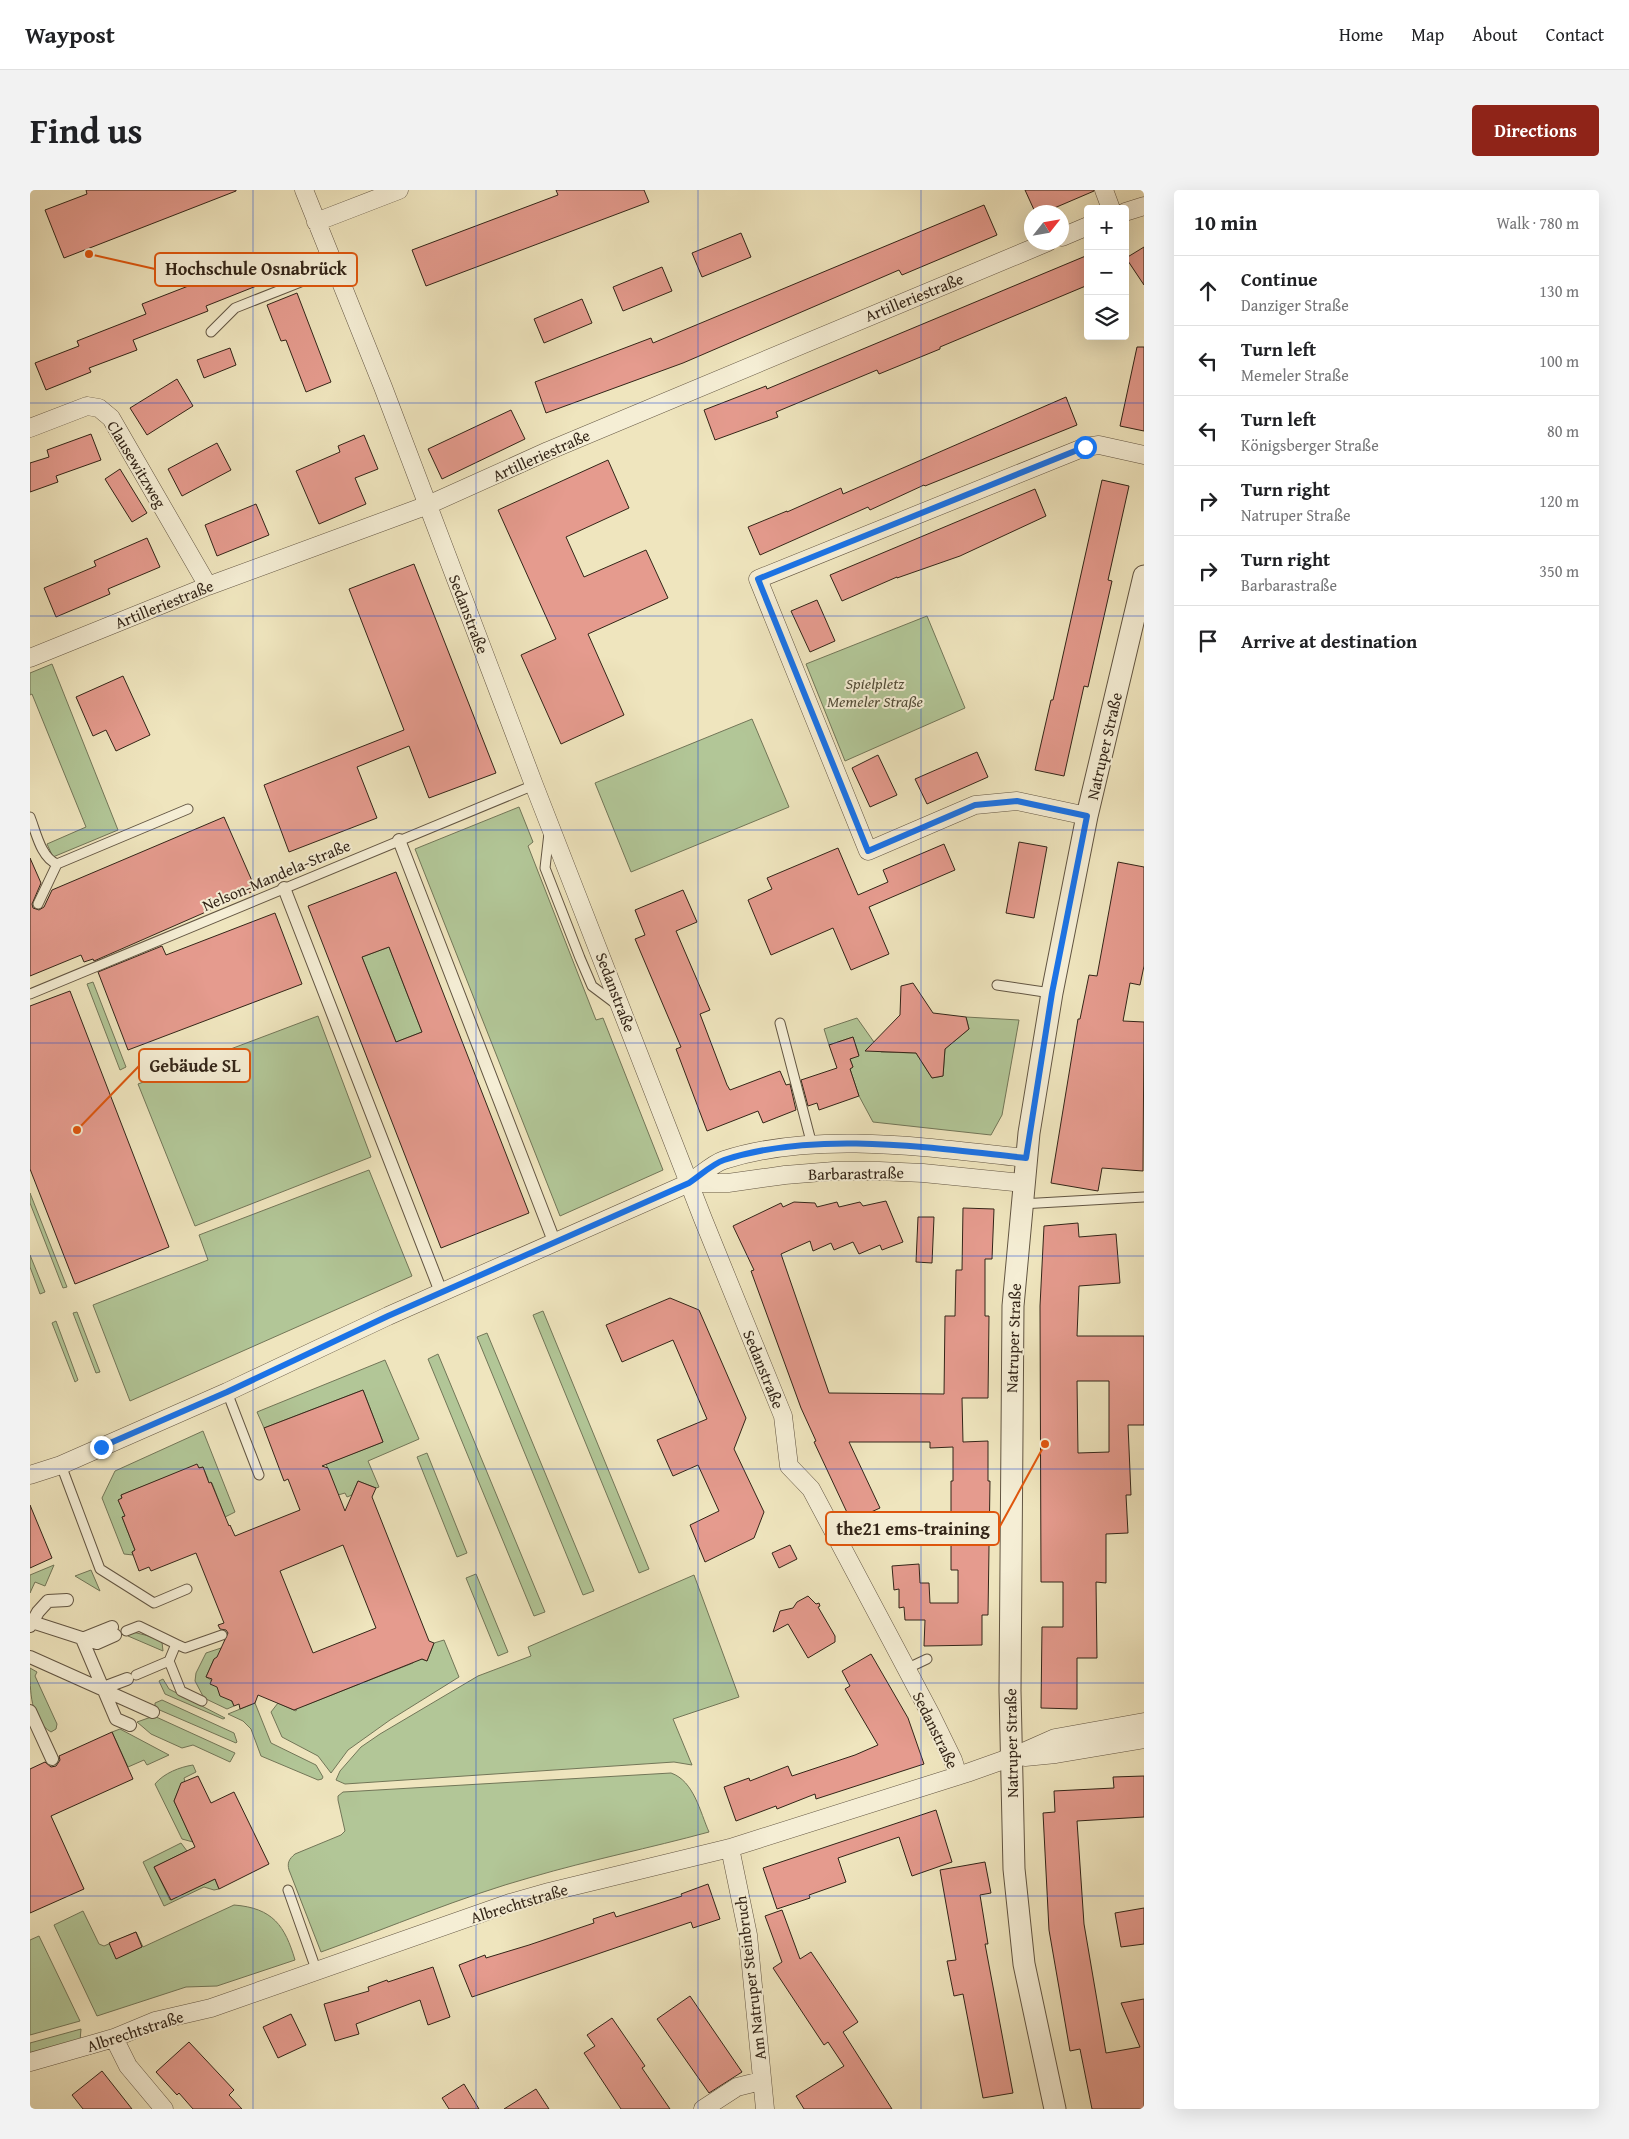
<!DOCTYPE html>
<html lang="en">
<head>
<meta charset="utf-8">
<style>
	:root { --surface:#fff; --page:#f2f2f2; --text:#202124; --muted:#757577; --line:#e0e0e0; --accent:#8f2418 }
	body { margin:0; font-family:"Gentium Book Plus",serif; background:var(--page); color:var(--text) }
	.controls { position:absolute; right:15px; top:15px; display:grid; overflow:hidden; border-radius:5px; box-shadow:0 5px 20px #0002 }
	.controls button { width:45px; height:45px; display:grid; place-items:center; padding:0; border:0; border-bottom:1px solid var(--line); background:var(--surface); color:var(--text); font:25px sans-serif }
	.compass { position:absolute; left:994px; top:15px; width:45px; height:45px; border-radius:50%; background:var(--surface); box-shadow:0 5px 20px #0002; rotate:59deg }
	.stop { position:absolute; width:15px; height:15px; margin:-11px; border:4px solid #1a73e8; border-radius:50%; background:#fff }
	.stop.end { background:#1a73e8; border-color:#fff; box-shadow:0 1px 5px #0008 }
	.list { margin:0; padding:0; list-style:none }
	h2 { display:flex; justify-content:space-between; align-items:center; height:65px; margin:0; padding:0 20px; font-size:21px }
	h2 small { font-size:16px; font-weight:400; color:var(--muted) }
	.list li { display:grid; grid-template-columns:32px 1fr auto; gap:15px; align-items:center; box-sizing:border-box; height:70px; padding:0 20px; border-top:1px solid var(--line) }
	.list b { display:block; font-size:19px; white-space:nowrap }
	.list p { margin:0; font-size:16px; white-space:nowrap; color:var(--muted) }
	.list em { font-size:16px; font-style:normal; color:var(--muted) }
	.icon { flex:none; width:28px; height:28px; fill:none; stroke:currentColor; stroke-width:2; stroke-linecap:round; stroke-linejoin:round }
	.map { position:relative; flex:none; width:1114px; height:1919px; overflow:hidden; border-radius:5px }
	header { display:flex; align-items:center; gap:30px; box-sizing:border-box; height:70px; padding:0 25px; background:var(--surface); border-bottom:1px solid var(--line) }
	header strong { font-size:24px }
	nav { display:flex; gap:28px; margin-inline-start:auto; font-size:18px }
	.intro { display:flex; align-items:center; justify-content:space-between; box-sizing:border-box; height:120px; padding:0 30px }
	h1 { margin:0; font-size:35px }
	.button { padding:12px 22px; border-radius:5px; background:var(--accent); color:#fff; font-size:18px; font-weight:700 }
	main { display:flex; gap:30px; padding:0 30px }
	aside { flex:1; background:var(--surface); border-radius:5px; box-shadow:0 5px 20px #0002 }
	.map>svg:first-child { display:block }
	.green { fill:#b2c697; stroke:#727658 }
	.building { fill:#e59b8e; stroke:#332518; fill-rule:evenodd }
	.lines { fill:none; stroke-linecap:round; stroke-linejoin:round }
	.service-casing { stroke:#625542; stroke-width:11 }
	.pedestrian-casing { stroke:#625542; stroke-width:14 }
	.minor-casing { stroke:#625542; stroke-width:19 }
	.tertiary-casing { stroke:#625542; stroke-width:23 }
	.service { stroke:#f5eed5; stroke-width:9 }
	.pedestrian { stroke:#f5eed5; stroke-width:12 }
	.minor { stroke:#f5eed5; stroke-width:18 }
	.tertiary { stroke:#f5eed5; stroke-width:21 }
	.route { stroke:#1a73e8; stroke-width:6 }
	.grid { fill:none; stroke:#1d4ed8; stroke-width:1; stroke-opacity:0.55 }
	.labels { text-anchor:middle; stroke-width:4; stroke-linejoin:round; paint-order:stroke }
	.street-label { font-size:16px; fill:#332518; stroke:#f5eed5 }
	.park-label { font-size:16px; font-style:italic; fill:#534d38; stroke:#f5eed5 }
	.leader { fill:none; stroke:#df560d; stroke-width:2 }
	.callout-dot { fill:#df560d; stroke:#f5eed5; stroke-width:2 }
	.callout { fill:#f5eed5; stroke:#df560d; stroke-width:2 }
	.callout-label { font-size:18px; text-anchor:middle; font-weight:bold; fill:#332518 }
</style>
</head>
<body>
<header>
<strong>Waypost</strong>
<nav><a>Home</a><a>Map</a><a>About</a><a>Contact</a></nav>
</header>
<div class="intro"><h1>Find us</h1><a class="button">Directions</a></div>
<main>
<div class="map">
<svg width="1114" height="1919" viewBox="0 0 1114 1919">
	<rect width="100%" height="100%" fill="#efe5be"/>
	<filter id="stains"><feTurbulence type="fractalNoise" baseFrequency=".004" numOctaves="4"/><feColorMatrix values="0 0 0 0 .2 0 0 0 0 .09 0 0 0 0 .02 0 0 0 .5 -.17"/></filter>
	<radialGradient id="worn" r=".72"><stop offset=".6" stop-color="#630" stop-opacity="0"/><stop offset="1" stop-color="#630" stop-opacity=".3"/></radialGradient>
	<!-- green -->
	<path class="green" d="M897 426 935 518 815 571 776 474Z
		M22 474 88 640 23 667 17 654 56 637 2 504 0 505V483Z
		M722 529 759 617 601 682 565 593Z
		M489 617 503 652 498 656 566 830 573 828 633 980 530 1026 385 659Z
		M359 757 392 842 366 852 332 767Z
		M63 792 96 877 90 880 57 794Z
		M288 826 341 967 165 1036 108 894Z
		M936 827 989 830 972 925 961 945 843 932 829 906 820 879 823 877 820 869 829 865 823 847 799 855 794 839 827 828 851 862 886 863 902 888 913 886 915 859 939 839Z
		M339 980 382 1086 100 1211 63 1115 178 1070 169 1045Z
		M0 1003 37 1097 33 1098 0 1013Z
		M0 1065 15 1102 10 1104 0 1077Z
		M513 1121 619 1379 609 1383 503 1125Z
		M47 1122 70 1182 66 1183 43 1123Z
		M26 1131 48 1190 45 1192 22 1133Z
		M457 1143 564 1401 553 1405 447 1147Z
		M408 1164 515 1422 504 1426 398 1169Z
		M355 1170 389 1249 338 1271 349 1297 346 1298 328 1291 322 1305 317 1307 315 1303 308 1305 296 1274 353 1252 333 1200 234 1238 227 1222Z
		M173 1241 205 1322 195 1327 182 1293 177 1294 178 1289 173 1277 169 1278 167 1275 91 1305 96 1325 92 1327 105 1360 102 1362 103 1365 94 1364 72 1308 85 1281Z
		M397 1263 437 1363 427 1367 387 1267Z
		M24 1375 15 1396 5 1392 0 1403V1385Z
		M61 1380 70 1401 45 1386Z
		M446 1384 478 1462 468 1466 436 1388Z
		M664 1385 709 1507 643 1529 662 1575 644 1572 315 1594 306 1590 310 1581 331 1557 350 1544 448 1486 501 1466 498 1457Z
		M103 1442C114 1445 122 1446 132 1452L133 1461 98 1446 97 1444Z
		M414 1450 429 1487 360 1530 318 1560 301 1583 288 1566 252 1547 241 1522 248 1513 266 1521 269 1513 276 1515 383 1473 386 1467 397 1471 404 1453Z
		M191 1458 199 1463 184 1469 176 1487C183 1490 202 1509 204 1516L197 1519 174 1508 165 1491 166 1483 176 1463Z
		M0 1478 7 1482 5 1486 27 1534 26 1539 21 1542C0 1530 0 1500 0 1478Z
		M133 1489 139 1499 195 1528 193 1529 135 1504 129 1491Z
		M132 1510 204 1543 207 1552 206 1553 125 1518V1513Z
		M225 1513 241 1553 286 1575 293 1587 292 1589 288 1590 231 1566 221 1539 213 1531 198 1524Z
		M124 1526 205 1563 200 1572 163 1555 152 1558 121 1544 107 1532Z
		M90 1539 139 1565 117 1575 114 1570 98 1577 82 1542Z
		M163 1575 166 1582 154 1588 155 1592 151 1594 152 1598 149 1599 144 1611 163 1652 152 1649 125 1594C134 1583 150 1577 163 1575Z
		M641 1583C664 1591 670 1622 679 1642 620 1658 560 1670 502 1687 430 1707 361 1737 291 1762L259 1680C257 1673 259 1669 265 1664L311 1645 315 1641 308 1610V1606L313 1602Z
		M151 1653 157 1661 124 1677 140 1710 185 1689 189 1699 184 1700 174 1697 134 1716 113 1672Z
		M204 1715C243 1718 255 1736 265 1770L187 1796 156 1797 67 1826 24 1735 53 1721 69 1754 74 1756 106 1742 113 1757Z
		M9 1746 50 1831 0 1845V1750Z
		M51 1839 50 1851 0 1863V1853Z"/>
	<!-- building -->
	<path class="building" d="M56 0H206V1L34 68 15 20 57 4Z
		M526 0H614L619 12 396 96 382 60 528 5Z
		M995 0H1064V1L1015 22H1005Z
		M954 15 967 45 872 85 869 80 653 173 516 223 505 192 621 148 623 153Z
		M711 43 721 67 672 87 662 63Z
		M1114 57V95L1096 68Z
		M223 65 234 93 176 116 178 121 103 150 107 160 59 178 61 182 16 200 5 173 49 156 47 151 116 124 112 114 166 93 164 88Z
		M1058 65V95L910 157V159L849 184 847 180 746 222 748 227 685 250 674 220 736 196 737 199Z
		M632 77 642 101 593 121 583 97Z
		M267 103 301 192 276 202 256 150 251 151 237 115Z
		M552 109 562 133 514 153 504 129Z
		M1107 157H1114V241L1090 236Z
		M200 158 206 175 174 188 167 170Z
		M147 189 163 216 117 245 100 218Z
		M1036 207 1047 235 895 296 894 295 840 320 838 317 730 365 718 337 757 321V322L811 298 813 304Z
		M481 220 495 249 412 289 398 259Z
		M61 244 71 270 26 286 28 292 0 302V273L19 267 17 260Z
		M334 245 348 279 325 288 336 314 289 334 266 281 310 262 308 256Z
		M187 253 201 280 152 306 138 279Z
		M578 270 599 318 536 347 554 387 616 360 638 408 558 444 594 525 531 554 491 465 526 449 468 320Z
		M90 279 117 323 102 332 75 289Z
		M1072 290 1099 296 1078 390 1082 391 1058 497 1054 496 1034 586 1005 580 1021 510H1023Z
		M1005 299 1016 326 930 366 867 388V387L812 411 800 385Z
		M226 314 239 345 187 366 175 335Z
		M117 348 130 377 78 399 80 404 26 427 14 398 66 376 64 371Z
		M384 374 466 583 399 608 379 556 327 577 347 628 259 662 234 595 374 540 319 399Z
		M787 410 805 451 780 462 761 421Z
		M93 486 120 545 86 561 76 540 63 546 46 507Z
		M947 562 958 587 897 614 885 589Z
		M848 565 867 605 840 617 822 578Z
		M194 627 226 700 64 771 63 769 54 772 51 765 0 786V668L11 693 2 714 3 718 9 720 14 717 22 700Z
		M989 652 1017 657 1004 728 976 723Z
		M914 654 925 680 839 717 859 764 821 780 803 738 741 765 718 710 742 699 737 688 808 658 828 705 858 692 853 680Z
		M1088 672 1114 677V776L1110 795 1100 793 1093 831 1114 832 1113 981 1072 978 1068 1001 1021 993 1048 829H1050L1059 785 1067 786Z
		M366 682 499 1023 411 1058 278 716ZM359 757 392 842 366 852 332 767Z
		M653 700 667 732 646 741 680 820 670 824 697 895 700 900 750 881 756 895 760 894 766 920 733 933 728 921 677 941 646 859 651 857 605 749 615 745 605 720Z
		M245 723 272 794 98 860 68 782 132 756 136 765Z
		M883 793 903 823 936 827 939 839 915 859 913 886 902 888 886 863 835 861 870 825 871 796Z
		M40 801 139 1057 45 1094 0 979V816Z
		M823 847 829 866 820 869 823 877 820 879 829 906 789 920 787 913 778 916 771 890 807 878 799 855Z
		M856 1011 873 1052 852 1060 850 1055 829 1064 823 1052 804 1060 801 1053 783 1061 780 1051 751 1064 799 1203 914 1204 915 1126H925L926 1080H932L933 1018 964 1019 962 1069H955V1126H959L958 1208H932L933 1252 958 1251V1291H960L958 1425H952V1455L894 1456 895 1430H875L874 1417 869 1418V1399L864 1400 862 1376 889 1374 890 1393H899L900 1413H928V1380H921V1291H923V1257L900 1258V1252H819L850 1318 821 1331 784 1252 786 1251 771 1218 721 1081 724 1080 703 1036 751 1013 753 1017 764 1012 785 1013 787 1017 807 1012 809 1017 830 1012 833 1016Z
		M888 1027H904L902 1073 886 1072Z
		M1048 1033 1049 1047 1086 1044 1090 1093 1049 1096 1047 1146H1114V1235H1098L1101 1305H1096L1098 1343 1076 1344V1393L1066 1392 1067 1468H1047V1519L1011 1518 1012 1437H1033V1392H1011L1010 1116 1014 1036ZM1047 1191H1079V1262L1048 1263Z
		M640 1108 669 1120 716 1228 704 1259 734 1322 724 1348 675 1372 660 1335 689 1321 668 1275 643 1286 627 1250 677 1229 643 1150 592 1172 576 1135Z
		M333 1200 353 1252 292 1276 298 1278 315 1321 328 1291 346 1298 342 1307 399 1451 404 1453 397 1471 392 1469 264 1520 228 1505 225 1513 210 1519 209 1514 204 1516 202 1511 190 1506 187 1497 180 1494 182 1489 176 1487 184 1469 187 1467 198 1443 196 1440 190 1439 188 1435 194 1433 166 1363 121 1381 119 1377 109 1381 102 1362 105 1360 92 1327 95 1326 88 1310 92 1308 91 1305 167 1274 169 1278 173 1277 179 1293 181 1292 199 1336 200 1335 205 1346 270 1320 258 1289 254 1291 234 1238ZM313 1355 346 1438 283 1463 250 1381Z
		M0 1315 22 1368 0 1378Z
		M760 1355 767 1369 749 1378 742 1363Z
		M778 1406 786 1414 789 1413 790 1416 788 1417 805 1446V1452L778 1468 758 1434 743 1442 750 1421 763 1418 767 1412Z
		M841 1464 878 1528 894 1574 786 1609 785 1604 747 1619 746 1616 706 1631 694 1597 719 1588 720 1591 758 1576 762 1586 825 1565 848 1555 815 1499 820 1496 812 1481Z
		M82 1542 103 1589 21 1626 54 1699 0 1723V1579L15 1572 21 1577 26 1576 30 1570 29 1566Z
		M168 1586 181 1613 204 1602 239 1674 189 1699 185 1689 141 1710 124 1677 165 1657 144 1611 151 1593Z
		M1114 1586V1627L1047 1631 1054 1734 1076 1863 1110 1857 1091 1813 1114 1809V1919H1062L1050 1859 1040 1861 1019 1740 1013 1623 1025 1622 1024 1601 1084 1598 1083 1587Z
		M906 1620 922 1672 882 1686 869 1647 808 1668 816 1692 779 1705 780 1708 747 1719 733 1678Z
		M955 1672 961 1703 950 1705 958 1754H955L983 1903 953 1908 933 1804 924 1806 917 1771 926 1770 910 1680Z
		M678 1694 690 1729 663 1738 661 1732 442 1807 429 1775 455 1765 456 1768 499 1755 564 1733 563 1729 584 1722 586 1727 652 1706 651 1704Z
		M1114 1718V1754L1091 1757 1085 1723Z
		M752 1720 770 1769 781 1762 828 1832 813 1842 862 1919H774L766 1906 814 1876 798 1852 794 1855 743 1778 752 1772 735 1726Z
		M106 1742 112 1757 86 1769 79 1753Z
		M403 1777 420 1827 398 1835 390 1810 326 1834 329 1844 305 1851 294 1814 339 1801 338 1797 357 1790 358 1792Z
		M660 1806 712 1882 679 1903 627 1829Z
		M261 1824 276 1855 248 1868 233 1837Z
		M582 1828 615 1876 612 1878 640 1919H591L554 1863 565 1856 557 1845Z
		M159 1852 204 1900 199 1905 212 1919H163L149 1903 147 1905 126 1882Z
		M72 1881 102 1919H53L42 1905Z
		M434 1894 449 1919H419L412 1908Z
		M506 1899 519 1919H474Z"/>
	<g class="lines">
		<defs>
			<path id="service" d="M181 142 205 118 306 78
				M0 627C6 642 11 668 27 674
				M519 643 515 678 550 768 562 796 586 814
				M8 714 27 674 158 619
				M967 795 1021 803
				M0 804 504 595
				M750 833 782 955
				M991 1014 1114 1007
				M197 1202 229 1285
				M31 1275 70 1379 124 1413 157 1399
				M96 1441 109 1436 146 1454
				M139 1471 151 1501 172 1511
				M876 1479 897 1469
				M106 1485 139 1471 146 1454 155 1458 192 1445
				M258 1700 287 1782"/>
			<path id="pedestrian" d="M369 650 524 1051
				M254 698 411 1102
				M2 1432 67 1453 85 1445
				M0 1436 8 1422 18 1411 37 1410
				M82 1437 52 1449 86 1529 100 1535
				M0 1467 123 1522
				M73 1498 97 1489
				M0 1521 22 1569"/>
			<path id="minor" d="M274 0 353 197 504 595 673 1029 753 1226 759 1276 781 1299 900 1523 923 1570 928 1586
				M1074 0 1081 19
				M1095 22 1114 16
				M286 32 369 0
				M1032 47 1058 36
				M0 238 57 216 69 218 81 228 178 396
				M0 468 178 396 398 315 518 261 1018 52
				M1057 626 987 611 945 615 838 661 728 389 1055 257 1069 255 1114 265
				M659 993H698L755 985 804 981H849L893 983 993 993
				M0 1285 31 1275 197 1202 358 1126 659 993C670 986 682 974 694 970 787 940 901 958 996 968
				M995 1567 1026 1564 1114 1549
				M700 1658 718 1745 735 1919
				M84 1848 98 1876 134 1919
				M0 1872 84 1848 125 1831 181 1818 480 1713 519 1702 700 1658 937 1583 982 1567 1025 1548 1114 1532
				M673 1919 707 1897 731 1891"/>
			<path id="tertiary" d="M1025 1919 994 1774 984 1679 980 1501 983 1116 999 943 1022 803 1057 626 1114 386"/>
		</defs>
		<!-- service casing -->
		<use href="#service" class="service-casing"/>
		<!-- pedestrian casing -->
		<use href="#pedestrian" class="pedestrian-casing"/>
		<!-- minor casing -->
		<use href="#minor" class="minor-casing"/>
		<!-- tertiary casing -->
		<use href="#tertiary" class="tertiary-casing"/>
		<!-- service -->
		<use href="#service" class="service"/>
		<!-- pedestrian -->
		<use href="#pedestrian" class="pedestrian"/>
		<!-- minor -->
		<use href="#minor" class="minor"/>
		<!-- tertiary -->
		<use href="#tertiary" class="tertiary"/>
	</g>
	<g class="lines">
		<!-- route -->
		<path class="route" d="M71 1257 197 1202 358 1126 659 993C670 986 682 974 694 970 787 940 901 958 996 968L1022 803 1057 626 987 611 945 615 838 661 728 389 1055 257"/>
	</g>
	<!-- grid -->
	<path class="grid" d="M223 0V1919M446 0V1919M668 0V1919M891 0V1919M0 213H1114M0 426H1114M0 640H1114M0 853H1114M0 1066H1114M0 1279H1114M0 1493H1114M0 1706H1114"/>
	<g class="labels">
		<!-- street labels -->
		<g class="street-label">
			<text transform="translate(884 107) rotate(-22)" y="6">Artilleriestraße</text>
			<text transform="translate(511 265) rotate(-24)" y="6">Artilleriestraße</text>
			<text transform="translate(107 274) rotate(59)" y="6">Clausewitzweg</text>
			<text transform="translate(134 414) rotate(-22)" y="6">Artilleriestraße</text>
			<text transform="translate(439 424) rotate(69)" y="6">Sedanstraße</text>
			<text transform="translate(1074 556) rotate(-77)" y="6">Natruper Straße</text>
			<text transform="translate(246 685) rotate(-23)" y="6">Nelson-Mandela-Straße</text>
			<text transform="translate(586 802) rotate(69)" y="6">Sedanstraße</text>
			<text transform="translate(826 983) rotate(-1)" y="6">Barbarastraße</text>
			<text transform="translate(983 1148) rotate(-88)" y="6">Natruper Straße</text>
			<text transform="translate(734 1179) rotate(68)" y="6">Sedanstraße</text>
			<text transform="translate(906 1540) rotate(64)" y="6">Sedanstraße</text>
			<text transform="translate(981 1553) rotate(-91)" y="6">Natruper Straße</text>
			<text transform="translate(489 1713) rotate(-17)" y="6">Albrechtstraße</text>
			<text transform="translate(720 1788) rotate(-97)" y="6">Am Natruper Steinbruch</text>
			<text transform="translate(105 1841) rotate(-18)" y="6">Albrechtstraße</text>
		</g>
		<!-- park labels -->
		<g class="park-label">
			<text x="845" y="499">Spielpletz<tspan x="845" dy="18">Memeler Straße</tspan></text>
		</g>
	</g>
	<!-- callouts -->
	<path class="leader" d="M59 64L125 79M47 940L109 876M1015 1254L969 1338"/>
	<g class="callout-dot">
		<circle cx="59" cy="64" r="5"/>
		<circle cx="47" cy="940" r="5"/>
		<circle cx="1015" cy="1254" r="5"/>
	</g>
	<g class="callout">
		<rect x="125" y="63" width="202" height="33" rx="5"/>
		<rect x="109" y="859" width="111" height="33" rx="5"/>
		<rect x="796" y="1322" width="173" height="33" rx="5"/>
	</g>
	<g class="callout-label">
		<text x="226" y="85">Hochschule Osnabrück</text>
		<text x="165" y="882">Gebäude SL</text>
		<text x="883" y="1345">the21 ems-training</text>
	</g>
	<rect width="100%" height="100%" filter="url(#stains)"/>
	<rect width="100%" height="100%" fill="url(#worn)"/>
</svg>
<div class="controls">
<button>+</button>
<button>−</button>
<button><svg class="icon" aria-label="layers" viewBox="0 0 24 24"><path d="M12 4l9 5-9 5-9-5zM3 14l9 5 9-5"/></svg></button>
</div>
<svg class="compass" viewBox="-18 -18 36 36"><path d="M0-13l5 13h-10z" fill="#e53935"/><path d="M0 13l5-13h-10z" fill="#757577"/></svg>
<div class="stop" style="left:1055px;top:257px"></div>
<div class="stop end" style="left:71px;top:1257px"></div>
</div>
<aside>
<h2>10 min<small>Walk · 780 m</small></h2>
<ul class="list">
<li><svg class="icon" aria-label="ahead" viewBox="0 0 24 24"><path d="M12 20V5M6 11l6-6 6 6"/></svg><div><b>Continue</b><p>Danziger Straße</p></div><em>130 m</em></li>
<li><svg class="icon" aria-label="left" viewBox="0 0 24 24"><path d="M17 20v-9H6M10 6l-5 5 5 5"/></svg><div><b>Turn left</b><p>Memeler Straße</p></div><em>100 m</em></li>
<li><svg class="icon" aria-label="left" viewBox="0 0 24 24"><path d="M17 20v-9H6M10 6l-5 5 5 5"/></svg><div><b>Turn left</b><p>Königsberger Straße</p></div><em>80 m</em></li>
<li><svg class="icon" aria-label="right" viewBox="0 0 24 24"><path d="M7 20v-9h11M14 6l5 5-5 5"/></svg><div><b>Turn right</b><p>Natruper Straße</p></div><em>120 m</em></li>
<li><svg class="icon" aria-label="right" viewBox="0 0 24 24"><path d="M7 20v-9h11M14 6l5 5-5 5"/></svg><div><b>Turn right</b><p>Barbarastraße</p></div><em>350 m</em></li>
<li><svg class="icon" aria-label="arrive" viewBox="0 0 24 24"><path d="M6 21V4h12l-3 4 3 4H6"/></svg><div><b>Arrive at destination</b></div></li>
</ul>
</aside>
</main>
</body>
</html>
